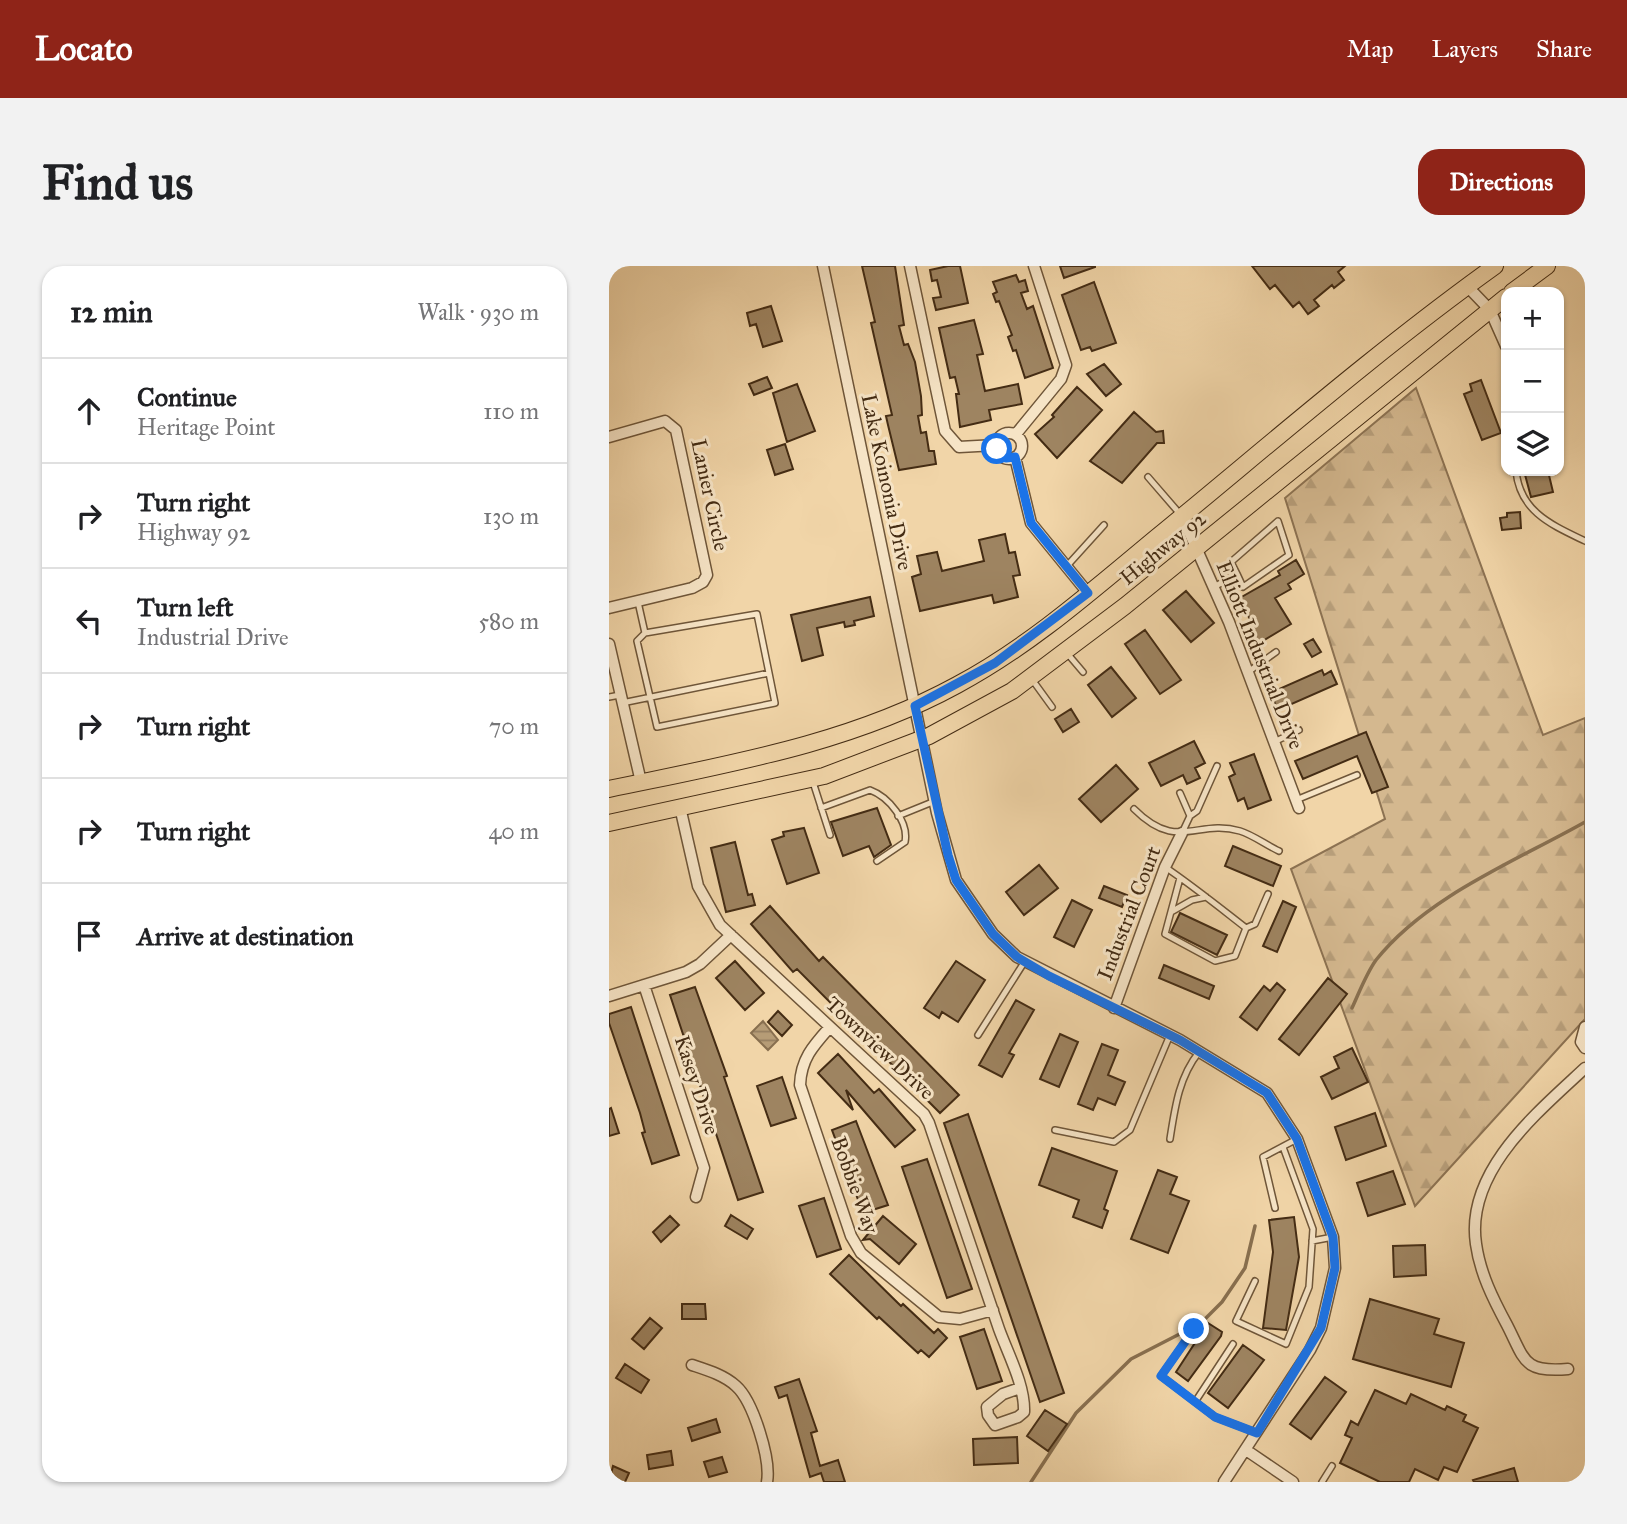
<!DOCTYPE html>
<html lang="en">
<head>
<meta charset="utf-8">
<style>
	:root { --surface:#fff; --page:#f2f2f2; --text:#202124; --muted:#757577; --line:#e0e0e0; --accent:#8f2418 }
	body { margin:0; font-family:"IM FELL Great Primer",serif; background:var(--page); color:var(--text) }
	.controls { position:absolute; right:21px; top:21px; display:grid; overflow:hidden; border-radius:14px; box-shadow:0 2px 5px #0004 }
	.controls button { width:63px; height:63px; display:grid; place-items:center; padding:0; border:0; border-bottom:2px solid var(--line); background:var(--surface); color:var(--text); font:35px sans-serif }
	.stop { position:absolute; width:21px; height:21px; margin:-16px; border:5px solid #1a73e8; border-radius:50%; background:#fff }
	.stop.end { background:#1a73e8; border-color:#fff; box-shadow:0 2px 7px #0008 }
	.list { margin:0; padding:0; list-style:none }
	h2 { display:flex; justify-content:space-between; align-items:center; height:91px; margin:0; padding:0 28px; font-size:30px }
	h2 small { font-size:23px; font-weight:400; color:var(--muted) }
	.list li { display:grid; grid-template-columns:46px 1fr auto; gap:21px; align-items:center; box-sizing:border-box; height:105px; padding:0 28px; border-top:2px solid var(--line) }
	.list b { display:block; font-size:26px; white-space:nowrap }
	.list p { margin:0; font-size:23px; white-space:nowrap; color:var(--muted) }
	.list em { font-size:23px; font-style:normal; color:var(--muted) }
	.icon { flex:none; width:38px; height:38px; fill:none; stroke:currentColor; stroke-width:2; stroke-linecap:round; stroke-linejoin:round }
	.map { position:relative; flex:none; width:976px; height:1216px; overflow:hidden; border-radius:21px }
	header { display:flex; align-items:center; gap:42px; box-sizing:border-box; height:98px; padding:0 35px; background:var(--accent); color:#fff }
	header strong { font-size:33px }
	nav { display:flex; gap:38px; margin-inline-start:auto; font-size:24px }
	.intro { display:flex; align-items:center; justify-content:space-between; box-sizing:border-box; height:168px; padding:0 42px }
	h1 { margin:0; font-size:49px }
	.button { padding:18px 32px; border-radius:21px; background:var(--accent); color:#fff; font-size:24px; font-weight:700 }
	main { display:flex; gap:42px; padding:0 42px }
	aside { flex:1; background:var(--surface); border-radius:21px; box-shadow:0 2px 5px #0004 }
	.map>svg:first-child { display:block }
	.forest { fill:url(#forest-firs); stroke:#8c7252; stroke-width:2 }
	.water { fill:url(#water-rules); stroke:#886f4f; stroke-width:2 }
	.lines { fill:none; stroke-linecap:round; stroke-linejoin:round }
	.stream { stroke:#886f4f; stroke-width:3.5 }
	.building { fill:#9e8461; stroke:#442c14; stroke-width:2 }
	.service-casing { stroke:#6f5639; stroke-width:8 }
	.minor-casing { stroke:#6f5639; stroke-width:13 }
	.primary-casing { stroke:#442c14; stroke-width:18 }
	.service { stroke:#f6e4c6; stroke-width:5 }
	.minor { stroke:#f6e4c6; stroke-width:10 }
	.primary { stroke:#f1d5a8; stroke-width:16 }
	.route { stroke:#1a73e8; stroke-width:9 }
	.labels { text-anchor:middle; stroke-width:6; stroke-linejoin:round; paint-order:stroke }
	.street-label { font-size:21px; fill:#442c14; stroke:#f6e4c6 }
</style>
</head>
<body>
<header>
<strong>Locato</strong>
<nav><a>Map</a><a>Layers</a><a>Share</a></nav>
</header>
<div class="intro"><h1>Find us</h1><a class="button">Directions</a></div>
<main>
<aside>
<h2>12 min<small>Walk · 930 m</small></h2>
<ul class="list">
<li><svg class="icon" aria-label="ahead" viewBox="0 0 24 24"><path d="M12 20V5M6 11l6-6 6 6"/></svg><div><b>Continue</b><p>Heritage Point</p></div><em>110 m</em></li>
<li><svg class="icon" aria-label="right" viewBox="0 0 24 24"><path d="M7 20v-9h11M14 6l5 5-5 5"/></svg><div><b>Turn right</b><p>Highway 92</p></div><em>130 m</em></li>
<li><svg class="icon" aria-label="left" viewBox="0 0 24 24"><path d="M17 20v-9H6M10 6l-5 5 5 5"/></svg><div><b>Turn left</b><p>Industrial Drive</p></div><em>580 m</em></li>
<li><svg class="icon" aria-label="right" viewBox="0 0 24 24"><path d="M7 20v-9h11M14 6l5 5-5 5"/></svg><div><b>Turn right</b></div><em>70 m</em></li>
<li><svg class="icon" aria-label="right" viewBox="0 0 24 24"><path d="M7 20v-9h11M14 6l5 5-5 5"/></svg><div><b>Turn right</b></div><em>40 m</em></li>
<li><svg class="icon" aria-label="arrive" viewBox="0 0 24 24"><path d="M6 21V4h12l-3 4 3 4H6"/></svg><div><b>Arrive at destination</b></div></li>
</ul>
</aside>
<div class="map">
<svg width="976" height="1216" viewBox="0 0 976 1216">
	<defs>
		<pattern id="forest-firs" width="22" height="20" patternUnits="userSpaceOnUse" patternTransform="scale(1.75)"><rect width="22" height="20" fill="#d4b88f"/><path d="M5 1l3.5 6h-7zM16 11l3.5 6h-7z" fill="#b79e7a"/></pattern>
		<pattern id="water-rules" width="6" height="5" patternUnits="userSpaceOnUse" patternTransform="scale(1.75)"><rect width="6" height="5" fill="#b69c76"/><path d="M0 2.5h6" fill="none" stroke="#967f60"/></pattern>
	</defs>
	<rect width="100%" height="100%" fill="#f1d5a8"/>
	<filter id="stains"><feTurbulence type="fractalNoise" baseFrequency=".00286" numOctaves="4"/><feColorMatrix values="0 0 0 0 .2 0 0 0 0 .09 0 0 0 0 .02 0 0 0 .5 -.17"/></filter>
	<radialGradient id="worn" r=".72"><stop offset=".6" stop-color="#630" stop-opacity="0"/><stop offset="1" stop-color="#630" stop-opacity=".3"/></radialGradient>
	<!-- forest -->
	<path class="forest" d="M807 122 934 469 976 452V753L806 940 682 603 776 553 676 232Z"/>
	<!-- water -->
	<path class="water" d="M154 755 169 774 159 784 142 767Z"/>
	<g class="lines">
		<!-- stream -->
		<path class="stream" d="M743 742C750 727 757 708 767 694 818 630 907 595 976 556
			M422 1216 467 1147 522 1093 592 1057 613 1036 636 1002 646 960"/>
	</g>
	<!-- building -->
	<path class="building" d="M253 0H286L295 59 290 60 295 79 299 78 306 96 312 130 313 149 309 150 312 167 317 166 320 185H325L327 198 290 204 279 159 277 150 283 149 262 57 266 56Z
		M339 0H351L359 37 327 44 324 32 332 31 328 14 323 15 321 4Z
		M451 0H486V1L455 12Z
		M643 0H736L729 6 735 14 725 22 723 19 705 34 710 40 699 48 690 36 684 41 666 19 661 23Z
		M407 9 410 16 416 14 419 25 412 27 418 43 424 40 444 102 416 112 407 84 404 85 399 71 403 69 390 35 387 36 384 28 388 26 384 16Z
		M485 16 507 77 483 85 481 81 472 84 453 29Z
		M162 40 173 75 154 81 147 58 141 60 138 47Z
		M365 54 374 88 368 89 376 125 409 118 413 138 380 144 382 154 351 161 347 128H350L346 111 341 112 330 62Z
		M495 98 512 118 497 130 478 108Z
		M158 111 163 122 145 129 140 118Z
		M872 114 892 167 873 174 855 128 863 125 861 118Z
		M188 118 206 165 178 176 164 127Z
		M468 121 493 144 448 192 426 168 445 151 443 149Z
		M525 146 547 166 554 165 555 177H548L513 217 481 195Z
		M176 178 184 203 166 209 158 184Z
		M915 205H939L944 226 922 231Z
		M911 246 912 262 893 264 891 252 898 251V247Z
		M396 268 400 287 406 286 411 309 404 310 409 331 385 337 383 329 311 345 303 311 312 308 308 290 328 286 333 305 375 295 370 274Z
		M687 294 695 308 679 318 682 323 666 332 682 358 647 379 637 362 644 358 629 333 671 309 669 305Z
		M577 325 605 357 582 376 554 344Z
		M261 331 265 350 245 355 246 359 236 361 235 356 208 362 214 389 193 395 182 349Z
		M536 364 572 414 551 428 516 378Z
		M704 373 712 386 703 391 695 378Z
		M502 401 527 432 503 451 479 419Z
		M713 404 715 409 722 405 728 418 669 444 661 427Z
		M462 443 470 456 454 466 446 453Z
		M757 466 779 521 763 527 748 490 694 513 686 495Z
		M585 475 596 497 586 502 591 512 578 518 574 509 552 520 540 497Z
		M645 488 662 534 639 543 635 532 629 535 620 511 626 508 621 497Z
		M507 499 529 523 492 556 470 533Z
		M268 542 282 579 265 591 260 580 234 590 222 556Z
		M195 562 210 607 178 618 163 574 175 570 174 566Z
		M126 576 139 629 143 628 146 639 117 646 102 582Z
		M624 580 672 600 664 620 616 600Z
		M430 599 449 622 415 649 397 626Z
		M495 620 518 629 513 641 490 632Z
		M463 634 483 644 465 681 445 671Z
		M674 635 687 641 668 686 654 680Z
		M161 640 210 695 214 691 350 829 331 847 188 703 184 706 142 658Z
		M571 647 618 669 608 689 562 666Z
		M126 695 155 727 136 744 107 712Z
		M347 695 376 714 349 756 333 746 330 752 315 742Z
		M555 699 605 720 600 733 550 712Z
		M719 712 738 728 690 789 670 773Z
		M668 717 676 724 648 764 631 751 655 720 661 725Z
		M86 721 118 810 115 811 154 926 129 934 61 729Z
		M407 734 425 744 400 787 405 789 393 811 370 799Z
		M22 741 70 889 43 898 33 867 36 866 31 847 0 757V748Z
		M169 745 183 759 173 770 159 756Z
		M451 768 469 776 450 821 431 813Z
		M493 778 509 784 499 809 516 816 506 839 489 832 484 844 469 838Z
		M743 782 759 816 723 833 712 811 730 802 725 791Z
		M229 788 265 827 270 823 306 864 286 881 237 824 244 844 209 807Z
		M173 811 187 852 162 860 148 820Z
		M2 842 10 867 0 870V843Z
		M766 847 777 880 737 894 726 861Z
		M359 848 455 1127 431 1136 335 857Z
		M247 855 279 939 254 947 223 864Z
		M443 882 508 905 495 943 499 945 493 962 464 951 470 934 430 919Z
		M318 893 363 1023 338 1032 293 901Z
		M549 904 568 911 561 928 580 935 559 987 522 973Z
		M784 905 796 938 759 950 748 917Z
		M215 932 232 983 208 991 190 940Z
		M122 949 144 963 138 973 116 960Z
		M61 950 70 959 52 976 44 966Z
		M274 950 307 978 290 998 261 973 254 974Z
		M685 951 690 991 677 1064 654 1062 664 986 660 954Z
		M816 979 817 1009 785 1011 784 980Z
		M240 989 292 1040 294 1038 325 1067 329 1063 338 1072 320 1091 312 1084 309 1087 270 1051 268 1053 221 1008Z
		M761 1033 830 1053 825 1068 855 1077 842 1121 744 1093Z
		M73 1038H96L97 1053H73Z
		M41 1052 53 1062 35 1083 23 1073Z
		M599 1057 613 1066 612 1070 579 1115 567 1106Z
		M375 1063 393 1115 368 1123 351 1071Z
		M634 1079 655 1094 619 1142 599 1127Z
		M16 1098 40 1114 32 1127 7 1112Z
		M716 1111 737 1126 702 1173 681 1158Z
		M190 1113 208 1165 202 1167 211 1200 229 1194 236 1216H215L212 1207 201 1211 178 1129 170 1132 166 1121Z
		M766 1124 797 1138 802 1128 836 1144 838 1140 857 1149 854 1155 869 1162 848 1206 835 1201 829 1214 806 1203 800 1216H771L731 1197 743 1172 736 1169 742 1155 749 1159Z
		M436 1144 458 1158 439 1185 418 1170Z
		M107 1153 111 1166 83 1175 79 1162Z
		M408 1171 409 1197 365 1199 364 1173Z
		M62 1185 64 1199 40 1203 38 1189Z
		M113 1191 118 1206 100 1211 95 1196Z
		M4 1200 20 1207 16 1216H0Z
		M905 1202 909 1216H865L864 1214Z"/>
	<g class="lines">
		<defs>
			<path id="service" d="M907 205C911 246 943 259 976 275
				M539 211 571 248
				M457 301 495 259
				M605 321 628 308 634 321 680 289 669 255 622 296 628 308
				M29 336 36 367 148 348 160 407
				M457 386 474 406
				M639 406 667 386
				M422 412 443 441
				M0 431 11 429
				M13 437 160 407 166 437 48 461 28 375 36 367
				M665 476 690 464
				M204 516 221 569
				M571 527 581 550
				M687 534 748 509
				M212 542 261 524C280 531 300 556 296 576L268 595
				M525 543C569 587 588 552 631 565 644 569 657 579 670 585
				M289 550 326 535
				M573 567 581 550 588 545 608 500
				M556 601C584 620 610 641 637 662L626 690 606 695 556 668 571 612
				M562 646 583 634 597 631
				M637 662 646 658 659 628
				M369 769 416 695
				M446 864 505 876 521 864 561 769
				M561 873C566 841 570 811 590 786
				M666 942 654 891 688 873
				M703 975 724 971
				M646 1015 627 1055 677 1078 700 1021 704 963 674 881
				M585 1063 552 1110 606 1151 648 1167
				M586 1136 624 1078
				M713 1216 723 1200"/>
			<path id="minor" d="M214 0 328 547 347 614 384 668 408 691 571 774 658 827 688 873 724 971 726 1002 712 1062 701 1084 615 1216
				M301 0 336 165 350 181 387 179
				M858 20 881 44 897 80
				M387 180a13 13 0 1 1 26 0a13 13 0 1 1-26 0Z
				M407 168 452 113 457 99 425 0
				M0 171 56 155 67 164 98 309 94 316 83 322 0 342
				M406 191 422 257 479 327
				M573 250 620 356 690 542
				M0 378 32 516
				M71 541 89 620 111 659 315 848 320 857C343 926 367 994 390 1063 399 1088 416 1119 415 1146L409 1151 386 1159 379 1149 378 1141 394 1128 411 1122
				M35 719 95 902 87 931
				M0 730 77 706 91 698 122 669
				M505 742 556 601 573 567
				M221 761C204 780 192 793 191 819L242 970 252 987 330 1051 351 1053 384 1044
				M976 761 972 776 976 782
				M83 1099C98 1104 115 1109 127 1120 144 1135 162 1193 158 1216
				M959 1103C914 1107 916 1094 898 1059 884 1033 871 1007 867 978 856 905 929 846 976 802
				M637 1184 684 1216"/>
			<path id="primary" d="M903 26 938 0
				M0 523C119 498 240 478 348 419 421 380 484 324 548 271 659 180 769 84 886 0
				M0 557 215 510 320 470 403 425 516 340 897 31"/>
		</defs>
		<!-- service casing -->
		<use href="#service" class="service-casing"/>
		<!-- minor casing -->
		<use href="#minor" class="minor-casing"/>
		<!-- primary casing -->
		<use href="#primary" class="primary-casing"/>
		<!-- service -->
		<use href="#service" class="service"/>
		<!-- minor -->
		<use href="#minor" class="minor"/>
		<!-- primary -->
		<use href="#primary" class="primary"/>
	</g>
	<g class="lines">
		<!-- route -->
		<path class="route" d="M388 183 397 192 406 191 422 257 479 327 386 397 306 440 339 589 347 614 384 668 408 691 440 710 571 774 658 827 688 873 724 971 726 1002 712 1062 648 1167 606 1151 552 1110 585 1063"/>
	</g>
	<g class="labels">
		<!-- street labels -->
		<g class="street-label">
			<text transform="translate(278 216) rotate(78)" y="7">Lake Koinonia Drive</text>
			<text transform="translate(101 229) rotate(78)" y="7">Lanier Circle</text>
			<text transform="translate(554 282) rotate(-39)" y="7">Highway 92</text>
			<text transform="translate(651 389) rotate(68)" y="7">Elliott Industrial Drive</text>
			<text transform="translate(520 647) rotate(-69)" y="7">Industrial Court</text>
			<text transform="translate(271 782) rotate(43)" y="7">Townview Drive</text>
			<text transform="translate(88 819) rotate(72)" y="7">Kasey Drive</text>
			<text transform="translate(246 919) rotate(70)" y="7">Bobbie Way</text>
		</g>
	</g>
	<rect width="100%" height="100%" filter="url(#stains)"/>
	<rect width="100%" height="100%" fill="url(#worn)"/>
</svg>
<div class="controls">
<button>+</button>
<button>−</button>
<button><svg class="icon" aria-label="layers" viewBox="0 0 24 24"><path d="M12 4l9 5-9 5-9-5zM3 14l9 5 9-5"/></svg></button>
</div>
<div class="stop" style="left:388px;top:183px"></div>
<div class="stop end" style="left:585px;top:1063px"></div>
</div>
</main>
</body>
</html>
